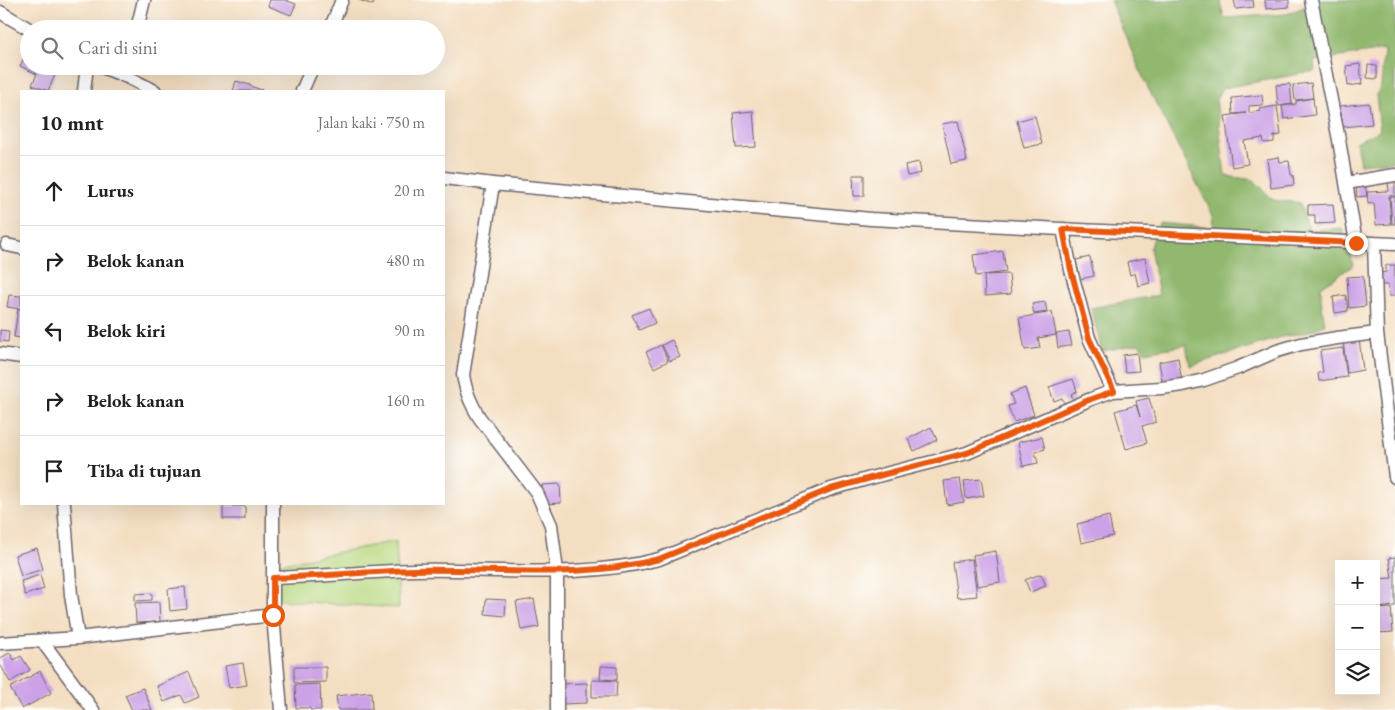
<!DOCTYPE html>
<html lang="id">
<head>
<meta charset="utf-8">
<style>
	:root { --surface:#fff; --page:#f2f2f2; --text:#202124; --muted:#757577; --line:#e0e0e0 }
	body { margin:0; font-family:"EB Garamond",serif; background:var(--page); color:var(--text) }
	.controls { position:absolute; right:15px; bottom:15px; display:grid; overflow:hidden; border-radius:0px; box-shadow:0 5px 20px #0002 }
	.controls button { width:45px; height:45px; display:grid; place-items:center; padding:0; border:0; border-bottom:1px solid var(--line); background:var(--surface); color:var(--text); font:25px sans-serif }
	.stop { position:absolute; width:15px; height:15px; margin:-11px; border:4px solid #ea580c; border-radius:50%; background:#fff }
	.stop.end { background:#ea580c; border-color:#fff; box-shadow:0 1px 5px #0008 }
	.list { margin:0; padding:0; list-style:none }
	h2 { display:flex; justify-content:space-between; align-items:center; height:65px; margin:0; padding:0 20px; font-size:21px }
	h2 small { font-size:16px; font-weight:400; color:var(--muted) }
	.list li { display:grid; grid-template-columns:32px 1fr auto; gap:15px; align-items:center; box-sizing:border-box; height:70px; padding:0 20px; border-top:1px solid var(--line) }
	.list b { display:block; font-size:19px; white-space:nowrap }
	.list em { font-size:16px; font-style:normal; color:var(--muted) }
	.icon { flex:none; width:28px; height:28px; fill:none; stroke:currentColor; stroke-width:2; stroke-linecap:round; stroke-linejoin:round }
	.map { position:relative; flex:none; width:1395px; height:710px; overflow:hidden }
	.search { position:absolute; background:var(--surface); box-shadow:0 5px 20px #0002; left:20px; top:20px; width:425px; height:55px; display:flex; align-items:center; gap:12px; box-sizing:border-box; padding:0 18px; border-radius:28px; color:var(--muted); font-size:19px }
	.panel { position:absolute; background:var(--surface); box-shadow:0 5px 20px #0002; left:20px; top:90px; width:425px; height:415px; border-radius:0px }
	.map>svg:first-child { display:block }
	.green { fill:#b7d87f; stroke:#6c7d5d }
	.forest { fill:#91b86e; stroke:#5a6d54 }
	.building { fill:#cca1e7 }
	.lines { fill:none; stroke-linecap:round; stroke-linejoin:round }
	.minor-casing { stroke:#6c646a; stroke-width:15 }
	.minor { stroke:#fff; stroke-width:12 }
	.route { stroke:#ea580c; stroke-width:6 }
</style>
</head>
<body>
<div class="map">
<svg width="1395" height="710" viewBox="0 0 1395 710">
	<rect width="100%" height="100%" fill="#fdfcf7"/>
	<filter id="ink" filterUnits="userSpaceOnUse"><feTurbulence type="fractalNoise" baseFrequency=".02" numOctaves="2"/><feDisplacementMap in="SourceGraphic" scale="10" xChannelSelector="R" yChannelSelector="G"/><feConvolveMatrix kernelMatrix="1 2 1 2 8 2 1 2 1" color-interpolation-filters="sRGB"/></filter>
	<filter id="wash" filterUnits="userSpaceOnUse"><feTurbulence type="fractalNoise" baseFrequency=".0096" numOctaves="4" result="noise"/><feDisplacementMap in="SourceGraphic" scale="20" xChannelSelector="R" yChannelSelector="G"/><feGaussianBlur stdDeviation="1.12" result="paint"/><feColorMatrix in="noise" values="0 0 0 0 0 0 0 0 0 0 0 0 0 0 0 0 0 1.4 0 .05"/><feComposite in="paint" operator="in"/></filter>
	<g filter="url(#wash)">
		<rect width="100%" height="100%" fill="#f4dec1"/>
		<!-- green -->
		<path class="green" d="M396 541 399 608 273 600V565Z"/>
		<!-- forest -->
		<path class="forest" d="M1110 0H1220L1224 18 1287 14 1321 0H1395V161L1360 164 1356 142 1380 130 1376 95 1381 86 1384 50 1314 61 1315 71 1223 88 1216 98 1225 176 1254 180 1273 200 1300 203 1309 230 1342 228 1346 246 1354 265 1321 287V299L1325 325 1307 332 1282 337 1190 366 1186 345 1145 352 1139 344 1102 351 1091 308 1159 295 1150 247 1160 223 1214 228 1213 215 1144 80Z"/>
		<g id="blocks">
			<!-- building -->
			<path class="building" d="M270 0H285L296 4 291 15 268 6Z
				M359 0H375L373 5Z
				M1234 0H1253L1254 7 1236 9Z
				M1265 0H1289V7L1266 9Z
				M29 47V66H59L48 91 32 85 37 74 20 66Z
				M1360 64 1362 84 1348 86 1346 66Z
				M1368 65 1377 66V79L1367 78Z
				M236 81 250 85V86L265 91H233Z
				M1311 83 1313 98 1295 100 1293 85Z
				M1290 84 1292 104 1278 106 1276 85Z
				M1262 95 1263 105 1249 106V113L1260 111 1259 109 1277 106 1281 135 1274 136V142L1264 143 1263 138 1244 141 1248 164 1232 167 1225 116 1246 113 1233 114 1232 98Z
				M1313 98 1315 115 1284 119 1282 106 1296 104V101Z
				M1369 103 1372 124 1343 127 1340 106Z
				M753 111 756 147 736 148 733 113Z
				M1035 116 1042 144 1024 148 1017 121Z
				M958 121 967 161 951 164 942 124Z
				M1279 157 1280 162 1289 161 1291 175H1293L1294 185 1271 188 1267 159Z
				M919 162 921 173 907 176 905 165Z
				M853 175H864V196H854Z
				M1395 182V196H1389L1391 224 1376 225 1374 203 1368 204 1367 192 1389 191 1388 183Z
				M1365 184 1367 196 1357 197 1356 185Z
				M1390 197H1395V224H1392Z
				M1333 204 1335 223 1315 224V215H1308V205Z
				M1003 251 1006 272 976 276 973 255Z
				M1090 257 1094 276 1080 279 1076 260Z
				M1145 258 1150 283 1138 286 1135 273 1130 275 1127 262Z
				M1386 265H1395V296H1389L1388 285H1381L1380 273 1386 272Z
				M1009 274 1011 294 985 296 984 275Z
				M1363 276 1366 306 1349 308 1347 277Z
				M9 295 21 296V309L7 307Z
				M1346 295 1348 311 1335 313 1333 297Z
				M1045 302 1047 312 1034 314 1032 304Z
				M649 308 655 323 639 330 632 315Z
				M18 309H21V338L14 337Z
				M1052 312 1056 335 1038 338 1040 348 1025 350 1019 318Z
				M0 330 9 331 8 342 0 341Z
				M1069 332 1072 345 1058 348 1056 334Z
				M1359 339 1363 370 1347 373 1343 341Z
				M672 340 680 357 670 361 662 345Z
				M661 345 668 361 654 368 646 352Z
				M1343 348 1347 377 1319 381 1318 373 1323 372 1320 351Z
				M1137 353 1139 371 1125 372 1123 355Z
				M1178 358 1182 382 1163 385 1159 362Z
				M1073 379 1077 391 1071 394 1074 401 1065 404 1062 398 1054 401 1049 387Z
				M1025 388 1034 415 1014 422 1008 406 1014 404 1010 394Z
				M1149 398 1156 422 1142 426 1147 443 1126 449 1115 411 1136 405 1140 417 1136 401Z
				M931 427 937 440 914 451 908 439Z
				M1042 437 1045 449 1035 452 1038 463 1023 466 1018 442Z
				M960 479 964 502 947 505 944 481Z
				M981 479 984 496 966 499 964 481Z
				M560 484 561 503 543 504 542 485Z
				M223 506H245V519H223Z
				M1109 516 1113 536 1081 543 1077 524Z
				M37 548 43 569 21 576 15 555Z
				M996 551 1000 582 977 586 973 555Z
				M1395 557V606L1379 608 1377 579 1392 578 1389 558Z
				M972 559 977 596 957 598 952 562Z
				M1041 574 1046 586 1030 592 1025 580Z
				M40 575 44 589 25 595 21 581Z
				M185 587 187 609 170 611 168 589Z
				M152 593V600L135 601V594Z
				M486 599 506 600 505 616 485 614Z
				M534 599 539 627 521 630 516 602Z
				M159 602 160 622 136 623 135 603Z
				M1391 608 1393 632 1376 633V609Z
				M10 653 14 660 21 656 30 670 10 682 0 664V658Z
				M243 663 247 685 229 688 225 666Z
				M601 666 617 667V680L600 679Z
				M294 667H326V682L294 683Z
				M40 671 51 693 22 709 10 688Z
				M189 672 199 697 185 703 181 695 164 702 157 686Z
				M592 680 617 681 616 697H592Z
				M587 683V703L562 704 561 684Z
				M320 684 321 710H310V708H296L295 685Z
				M143 688 152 710H132L125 695Z
				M371 692 372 710H338L336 696Z"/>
		</g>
	</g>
	<g filter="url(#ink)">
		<use href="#blocks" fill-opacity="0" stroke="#6c646a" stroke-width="1"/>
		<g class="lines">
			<defs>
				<path id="minor" d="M1311 0 1339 140 1356 243
					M0 12 29 29
					M137 29 144 0
					M330 29 342 0
					M99 66 125 76 155 91
					M84 91 87 66
					M302 91 313 66
					M444 178 493 184 871 219 1079 230 1395 244
					M1346 183 1395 175
					M493 184 463 375C466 392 470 402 479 417L537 493 551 525 557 571V710
					M1063 229 1071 270 1089 338 1113 391
					M1374 243 1377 333 1395 477
					M7 245 21 248
					M0 354 21 357
					M64 504 71 595 78 638
					M273 504V615L281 710
					M273 578C320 576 367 572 413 570 494 568 580 580 659 559L831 489 885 474 967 453 1091 399 1113 391 1161 388 1183 385 1204 380 1238 368 1277 351 1301 344 1337 338 1377 333
					M42 641 93 710
					M0 643 78 638 273 615"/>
			</defs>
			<!-- minor casing -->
			<use href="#minor" class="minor-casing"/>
			<!-- minor -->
			<use href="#minor" class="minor"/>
		</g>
	</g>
	<g class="lines" filter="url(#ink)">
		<!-- route -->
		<path class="route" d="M273 615V578C320 576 367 572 413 570 494 568 579 580 659 559L831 489 885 474 967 453 1091 399 1114 391 1089 338 1071 270 1063 229 1356 243"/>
	</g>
</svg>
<div class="controls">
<button>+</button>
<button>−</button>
<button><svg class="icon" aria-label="layers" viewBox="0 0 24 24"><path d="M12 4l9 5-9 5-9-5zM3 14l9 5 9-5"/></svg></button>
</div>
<div class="stop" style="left:273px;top:615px"></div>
<div class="stop end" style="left:1356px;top:243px"></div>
<div class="search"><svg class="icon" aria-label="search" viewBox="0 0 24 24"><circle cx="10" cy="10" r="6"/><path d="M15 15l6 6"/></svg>Cari di sini</div>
<section class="panel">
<h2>10 mnt<small>Jalan kaki · 750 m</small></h2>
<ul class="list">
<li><svg class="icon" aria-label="ahead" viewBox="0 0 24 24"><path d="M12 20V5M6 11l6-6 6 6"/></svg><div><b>Lurus</b></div><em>20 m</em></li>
<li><svg class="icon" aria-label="right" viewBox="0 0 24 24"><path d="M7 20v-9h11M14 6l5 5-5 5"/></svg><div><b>Belok kanan</b></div><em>480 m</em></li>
<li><svg class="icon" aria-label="left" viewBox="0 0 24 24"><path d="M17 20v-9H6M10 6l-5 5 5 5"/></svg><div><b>Belok kiri</b></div><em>90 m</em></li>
<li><svg class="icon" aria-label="right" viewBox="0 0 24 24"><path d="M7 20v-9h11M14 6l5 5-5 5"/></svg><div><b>Belok kanan</b></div><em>160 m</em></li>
<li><svg class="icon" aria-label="arrive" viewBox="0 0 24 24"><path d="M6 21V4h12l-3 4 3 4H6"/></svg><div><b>Tiba di tujuan</b></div></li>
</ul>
</section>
</div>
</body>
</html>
